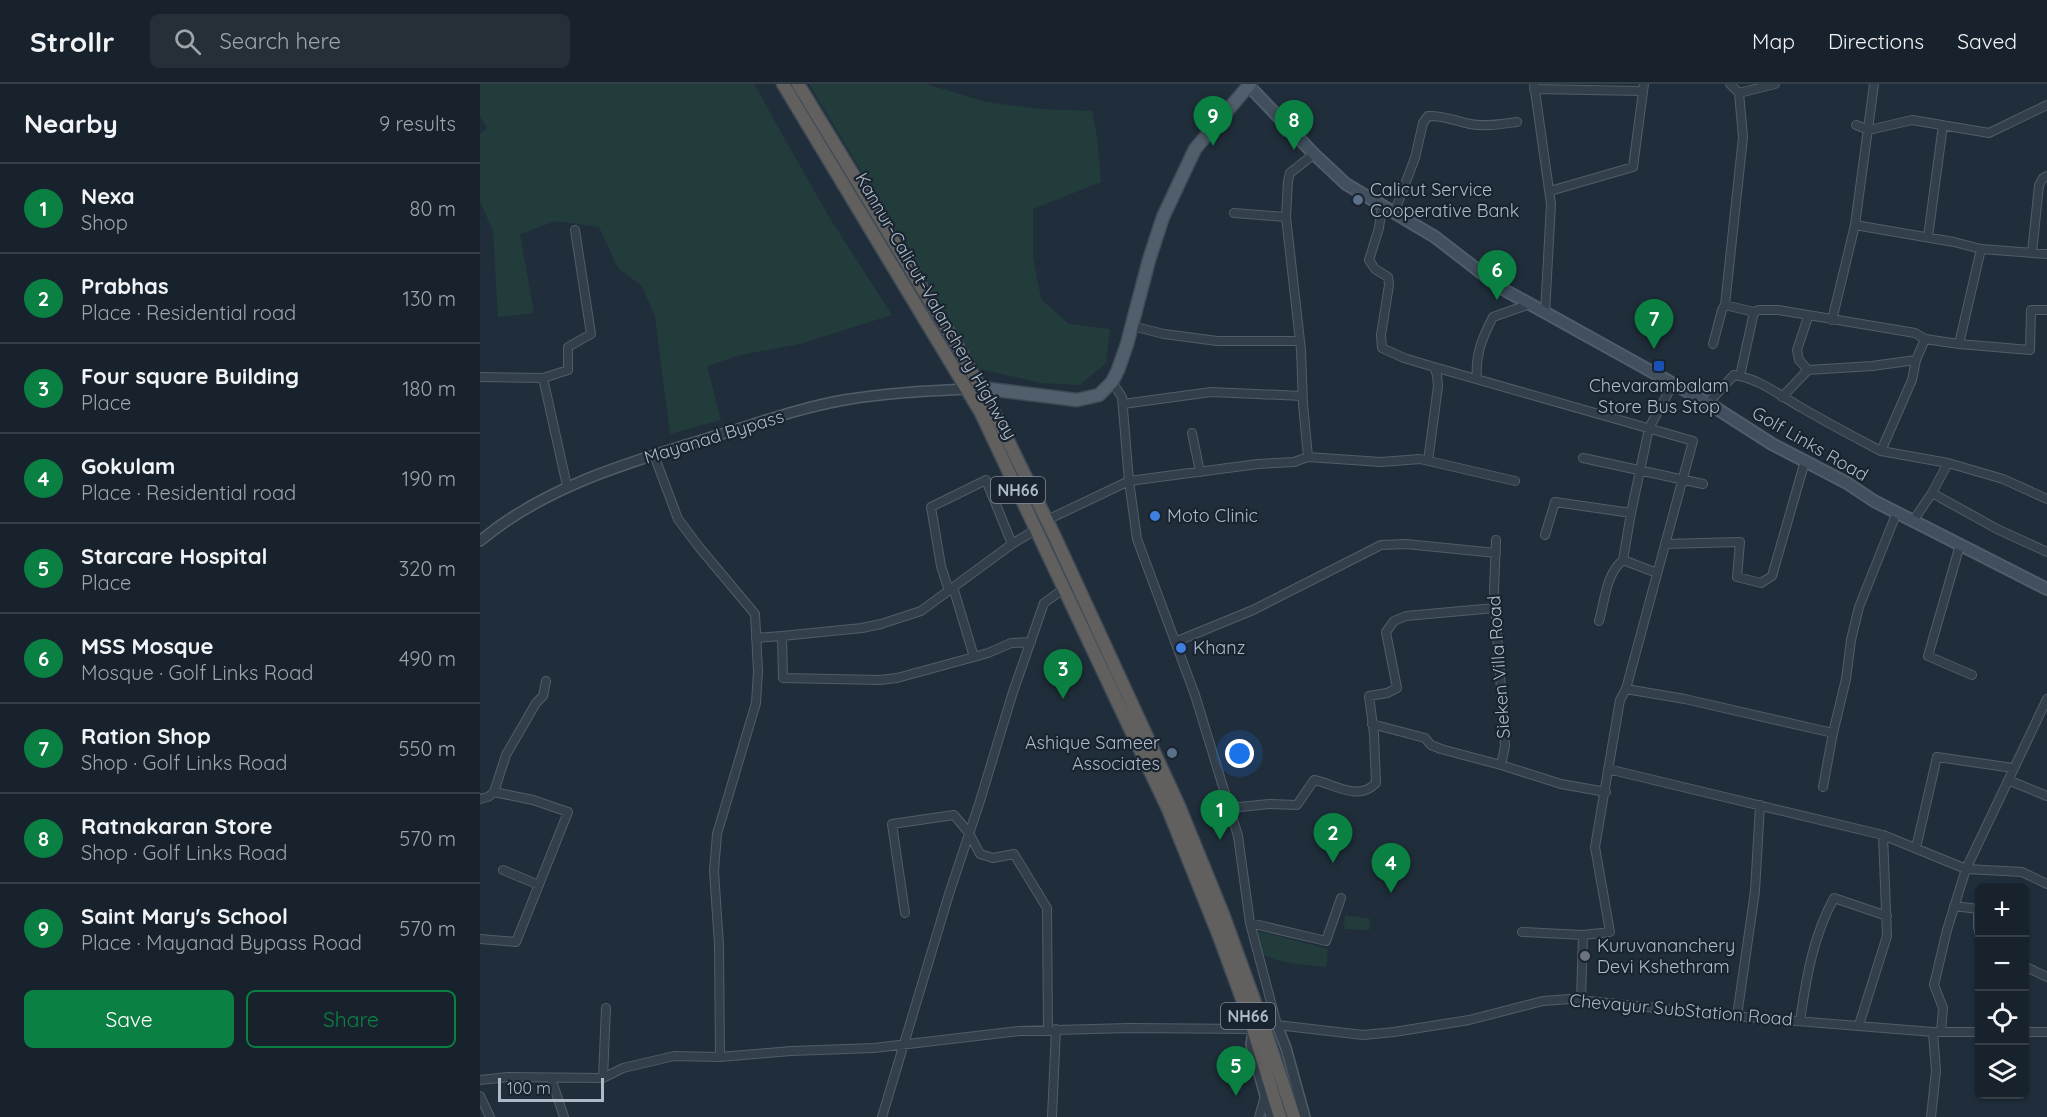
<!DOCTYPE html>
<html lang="en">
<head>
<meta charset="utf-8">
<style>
	:root { --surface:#18222c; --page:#252f38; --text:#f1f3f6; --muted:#9fa4a9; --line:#363f48; --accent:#0b8043 }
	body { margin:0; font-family:Quicksand,sans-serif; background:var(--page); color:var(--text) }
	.controls { position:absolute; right:18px; bottom:18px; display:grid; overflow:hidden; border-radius:9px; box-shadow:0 2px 4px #0004 }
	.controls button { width:54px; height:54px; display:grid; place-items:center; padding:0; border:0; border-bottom:2px solid var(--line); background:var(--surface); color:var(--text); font:30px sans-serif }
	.scale { position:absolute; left:18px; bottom:15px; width:106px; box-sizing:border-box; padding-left:6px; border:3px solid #aebac8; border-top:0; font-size:16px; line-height:21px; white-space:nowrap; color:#aebac8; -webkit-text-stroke:4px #192430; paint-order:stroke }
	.you { position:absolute; left:760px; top:670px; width:21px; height:21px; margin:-15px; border:4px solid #fff; border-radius:50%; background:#1a73e8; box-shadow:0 0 0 9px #1a73e833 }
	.badge { display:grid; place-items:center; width:39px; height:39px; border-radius:50%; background:var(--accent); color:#fff; font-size:20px; font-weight:700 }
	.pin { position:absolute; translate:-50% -50px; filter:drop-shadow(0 2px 3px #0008) }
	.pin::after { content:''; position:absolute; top:32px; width:21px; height:18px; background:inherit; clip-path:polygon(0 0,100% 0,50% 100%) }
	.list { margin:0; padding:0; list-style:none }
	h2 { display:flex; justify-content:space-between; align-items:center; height:78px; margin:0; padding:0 24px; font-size:26px }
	h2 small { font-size:20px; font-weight:400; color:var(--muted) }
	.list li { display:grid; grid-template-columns:39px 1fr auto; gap:18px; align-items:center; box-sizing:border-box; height:90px; padding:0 24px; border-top:2px solid var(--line) }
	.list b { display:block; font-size:22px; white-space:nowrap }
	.list p { margin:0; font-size:20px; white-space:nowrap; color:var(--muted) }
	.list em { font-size:20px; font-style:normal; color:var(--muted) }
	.actions { display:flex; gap:12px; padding:18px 24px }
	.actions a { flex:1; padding:14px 0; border:2px solid var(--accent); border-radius:9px; text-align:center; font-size:21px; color:var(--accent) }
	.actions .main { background:var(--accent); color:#fff }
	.icon { flex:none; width:33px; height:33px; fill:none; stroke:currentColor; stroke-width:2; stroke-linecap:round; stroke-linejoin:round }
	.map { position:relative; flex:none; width:1567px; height:1033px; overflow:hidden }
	header { display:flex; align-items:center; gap:36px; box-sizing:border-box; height:84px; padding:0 30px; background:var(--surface); border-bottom:2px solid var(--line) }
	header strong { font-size:28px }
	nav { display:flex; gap:33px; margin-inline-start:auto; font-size:21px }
	.search { width:420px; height:54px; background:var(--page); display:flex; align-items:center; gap:15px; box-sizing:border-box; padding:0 21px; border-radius:9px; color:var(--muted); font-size:22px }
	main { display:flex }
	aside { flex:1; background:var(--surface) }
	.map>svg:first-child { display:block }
	.green { fill:#223c3c }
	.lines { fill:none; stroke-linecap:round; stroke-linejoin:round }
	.minor-casing { stroke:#515d69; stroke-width:10 }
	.tertiary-casing { stroke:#515d69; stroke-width:12 }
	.secondary-casing { stroke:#515d69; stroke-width:14 }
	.primary-casing { stroke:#404b58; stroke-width:15 }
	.trunk-casing { stroke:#3e4a56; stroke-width:15 }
	.minor { stroke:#333f4b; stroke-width:8 }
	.tertiary { stroke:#333f4b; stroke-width:9 }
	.secondary { stroke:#414f5f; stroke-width:10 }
	.primary { stroke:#515f6c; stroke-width:12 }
	.trunk { stroke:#62605e; stroke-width:12 }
	.service-dot { fill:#5c6f8a; stroke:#192430; stroke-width:2 }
	.transit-dot { fill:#1a4fb4; stroke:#192430; stroke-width:2 }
	.shop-dot { fill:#3f7fe0; stroke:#192430; stroke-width:2 }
	.worship-dot { fill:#6b7280; stroke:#192430; stroke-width:2 }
	.labels { text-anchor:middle; stroke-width:4.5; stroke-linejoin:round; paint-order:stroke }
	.shield { fill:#192430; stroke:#818d9a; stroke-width:1.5 }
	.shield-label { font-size:16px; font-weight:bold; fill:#aebac8 }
	.poi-label { font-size:18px; fill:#aebac8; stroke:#192430; text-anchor:start }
	.street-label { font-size:18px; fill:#aebac8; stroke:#192430 }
</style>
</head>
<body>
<header>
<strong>Strollr</strong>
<div class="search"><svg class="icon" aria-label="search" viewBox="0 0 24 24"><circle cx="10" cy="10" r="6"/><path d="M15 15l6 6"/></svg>Search here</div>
<nav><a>Map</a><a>Directions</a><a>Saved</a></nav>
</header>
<main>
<aside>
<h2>Nearby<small>9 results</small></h2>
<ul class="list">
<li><span class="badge">1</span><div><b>Nexa</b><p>Shop</p></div><em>80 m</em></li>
<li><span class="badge">2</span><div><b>Prabhas</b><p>Place · Residential road</p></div><em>130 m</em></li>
<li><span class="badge">3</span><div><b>Four square Building</b><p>Place</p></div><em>180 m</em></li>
<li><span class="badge">4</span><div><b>Gokulam</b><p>Place · Residential road</p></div><em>190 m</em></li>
<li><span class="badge">5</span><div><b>Starcare Hospital</b><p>Place</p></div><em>320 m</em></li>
<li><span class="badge">6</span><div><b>MSS Mosque</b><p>Mosque · Golf Links Road</p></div><em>490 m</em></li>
<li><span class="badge">7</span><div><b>Ration Shop</b><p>Shop · Golf Links Road</p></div><em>550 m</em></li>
<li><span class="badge">8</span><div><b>Ratnakaran Store</b><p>Shop · Golf Links Road</p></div><em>570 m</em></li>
<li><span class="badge">9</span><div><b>Saint Mary's School</b><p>Place · Mayanad Bypass Road</p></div><em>570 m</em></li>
</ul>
<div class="actions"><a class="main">Save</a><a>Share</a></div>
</aside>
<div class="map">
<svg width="1567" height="1033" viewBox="0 0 1567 1033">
	<rect width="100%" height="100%" fill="#202e3b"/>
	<!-- green -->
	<path class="green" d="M0 0H274L349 133 412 231 320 260 260 271 227 282 241 336 190 350 175 232 162 202 138 184 119 143 76 137 40 150 54 229 18 233 13 147 0 117V50L7 44 0 32Z
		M329 0H446L506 18 560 25 612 27 617 53 621 98 553 125V172L561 215 589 240 630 245 626 279 600 301 561 299 500 285Z
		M865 831 890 835 889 846 864 845Z
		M778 847 848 865 846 883C825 880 800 880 781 870Z"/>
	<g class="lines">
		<defs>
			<path id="minor" d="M1054 0 1071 120 1065 229
				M1250 0 1259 9
				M1054 5 1163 7
				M1376 41 1389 46 1432 36 1509 49 1567 21
				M1070 107 1153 83 1164 0
				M902 122 899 144 889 176 895 185 908 193 909 201 901 251 902 264 924 274 954 283 957 291 958 302 948 377
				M754 129 806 133
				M914 129 935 74 943 39 948 32C963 31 975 37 990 40 1005 43 1021 40 1037 38
				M1375 141 1474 158 1501 165
				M1448 153 1463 41
				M1552 169 1559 101 1563 94 1567 92
				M1245 221 1274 228 1279 226H1298L1435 249 1445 255 1436 276
				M1328 233 1317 266 1319 276 1328 286
				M1352 236 1375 141 1394 0
				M652 242 684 250 737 257H819
				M1445 255 1479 260 1501 165 1567 170
				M1233 260 1242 226 1245 221 1263 53 1259 9 1295 0
				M1479 260 1550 266 1551 226H1567
				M954 283 1213 357 1146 605
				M1260 292 1274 228
				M0 293 63 294
				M997 295C995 271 1002 254 1013 233L1050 220
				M632 298 642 313 649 397 657 455 715 611 758 752 770 839 797 941 883 951 914 948 989 936 1063 917 1090 915 1253 932 1453 948H1500
				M1302 313 1328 286 1392 282 1436 276 1432 296 1401 367 1468 379 1452 409 1433 437
				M1228 319 1254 291C1278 294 1301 312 1322 324 1348 339 1374 353 1401 367
				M643 320 731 308 822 312
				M712 349 720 388
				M174 371 198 435 219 463 275 530 278 587 276 619 237 750 234 787 239 861 240 973
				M828 373 823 320 821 266 806 133 808 97 810 89 834 70
				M1103 374 1223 400
				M1468 379 1523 395 1567 415
				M87 402 63 294 88 286V263L111 250 95 146
				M1452 409 1517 445 1567 468
				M567 436 649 397 778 380 814 378 828 373 901 378 940 375 1035 397
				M1065 451 1075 418 1151 429
				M1185 460 1260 458 1257 493 1281 499 1292 492 1325 377
				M1480 461 1448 572 1492 591
				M1177 489 1143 476 1151 429 1169 344 1193 300
				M473 503 494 573 417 594 400 596 303 594 302 552 382 544 401 540 441 527 532 460 557 445
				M469 507 461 482 451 423 506 396 532 460
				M1119 537C1125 516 1126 490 1143 476
				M276 554 302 552
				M695 558 773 526 901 461 926 460 1016 469
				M494 573 508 569 531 559 551 558
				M892 640 945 654 951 661 961 665 1021 681 1025 662 1014 507 1016 456
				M1021 681 1081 700 1126 708
				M1128 685 1403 751 1486 785 1542 788 1567 800
				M1528 696 1567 712
				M1343 703 1353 649
				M0 715 8 713 14 708 26 671 56 619 63 612 66 597
				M749 724 789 720 817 721 834 696C855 700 878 718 896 699L894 650 889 612 907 609 917 604 906 548 914 537 926 532 1015 524
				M1436 764 1457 673 1533 684
				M23 786 59 801
				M1474 822 1498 825V843L1500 851
				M425 829 412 740 474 731 489 749 500 770 513 774 534 770 567 824 568 946
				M770 839 846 857 861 814
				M1042 848 1103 851
				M0 855 36 858 88 728 53 716 14 708
				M1544 882 1567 893
				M1101 916 1103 851 1130 848 1115 763 1140 616 1146 605 1205 615 1353 649 1366 595 1371 556 1379 523 1417 428
				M1257 932 1275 807 1280 721
				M1320 937C1326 895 1333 852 1354 814L1407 832
				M1379 941 1407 852 1403 751
				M1461 948 1463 924 1454 901 1467 846 1486 785 1567 615
				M1544 948H1567
				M71 994 84 1033
				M123 994 126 924
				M0 996 28 993 123 994 143 984 194 972 240 973 311 967 394 964 539 947 649 944 773 945
				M0 1012 10 1033
				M402 1033 469 810 500 717 532 611 564 519 585 504
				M572 1033 576 945
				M779 1033 785 1012
				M1451 1033 1456 987 1453 948"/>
			<path id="tertiary" d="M0 457C69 399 160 375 245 349 284 337 324 323 364 316 405 309 445 307 487 305
				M797 941 806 964 825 1033
				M773 948 771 961 791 1033"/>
			<path id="secondary" d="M767 0 834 70 866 100 955 153 1021 204 1228 319 1292 360 1367 399 1394 417 1567 505"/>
			<path id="primary" d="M501 304 597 316 619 311 632 298 638 286 647 260 669 176 683 133 715 65 770 0"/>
			<path id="trunk" d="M303 0 501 329 688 725 739 852 773 945 800 1033
				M318 0 481 268 520 340 575 453 699 722 743 830 785 946 814 1033"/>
		</defs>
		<!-- minor casing -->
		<use href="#minor" class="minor-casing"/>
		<!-- tertiary casing -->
		<use href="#tertiary" class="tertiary-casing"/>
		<!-- secondary casing -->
		<use href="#secondary" class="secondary-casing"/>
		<!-- primary casing -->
		<use href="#primary" class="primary-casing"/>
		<!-- trunk casing -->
		<use href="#trunk" class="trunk-casing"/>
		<!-- minor -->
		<use href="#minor" class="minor"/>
		<!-- tertiary -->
		<use href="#tertiary" class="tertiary"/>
		<!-- secondary -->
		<use href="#secondary" class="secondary"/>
		<!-- primary -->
		<use href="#primary" class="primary"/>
		<!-- trunk -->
		<use href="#trunk" class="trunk"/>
	</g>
	<!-- markers -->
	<g class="service-dot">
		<circle cx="878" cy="116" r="6"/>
		<circle cx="692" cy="669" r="6"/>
	</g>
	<rect class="transit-dot" x="1173" y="276" width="12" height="12" rx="3"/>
	<g class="shop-dot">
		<circle cx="675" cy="432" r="6"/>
		<circle cx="701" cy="564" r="6"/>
	</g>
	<circle class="worship-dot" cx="1105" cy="872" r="6"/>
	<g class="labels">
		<!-- shield labels -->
		<g class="shield">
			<rect x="511" y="393" width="54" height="26" rx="4.5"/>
			<rect x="741" y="919" width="54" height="26" rx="4.5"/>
		</g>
		<g class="shield-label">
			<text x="538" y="412">NH66</text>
			<text x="768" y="938">NH66</text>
		</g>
		<!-- poi labels -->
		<g class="poi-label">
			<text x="890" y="112">Calicut Service<tspan x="890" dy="21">Cooperative Bank</tspan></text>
			<text x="1179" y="308" text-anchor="middle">Chevarambalam<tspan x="1179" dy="21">Store Bus Stop</tspan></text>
			<text x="687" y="438">Moto Clinic</text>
			<text x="713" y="570">Khanz</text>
			<text x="680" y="665" text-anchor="end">Ashique Sameer<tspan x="680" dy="21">Associates</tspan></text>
			<text x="1117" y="868">Kuruvananchery<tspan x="1117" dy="21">Devi Kshethram</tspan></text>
		</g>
		<!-- street labels -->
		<g class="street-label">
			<text transform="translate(456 222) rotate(60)" y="6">Kannur-Calicut-Valanchery Highway</text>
			<text transform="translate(234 353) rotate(-17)" y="6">Mayanad Bypass</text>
			<text transform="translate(1330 360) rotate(30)" y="6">Golf Links Road</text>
			<text transform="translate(1019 583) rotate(-94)" y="6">Sieken Villa Road</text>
			<text transform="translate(1201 926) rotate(5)" y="6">Chevayur SubStation Road</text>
		</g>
	</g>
</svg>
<div class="controls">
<button>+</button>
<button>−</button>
<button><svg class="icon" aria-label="locate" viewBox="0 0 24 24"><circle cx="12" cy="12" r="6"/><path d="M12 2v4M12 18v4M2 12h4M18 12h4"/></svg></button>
<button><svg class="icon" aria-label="layers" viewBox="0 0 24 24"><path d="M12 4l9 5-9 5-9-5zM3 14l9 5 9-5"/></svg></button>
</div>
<div class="scale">100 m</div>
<div class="you"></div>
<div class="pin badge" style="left:740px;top:756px">1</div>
<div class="pin badge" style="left:853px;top:779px">2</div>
<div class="pin badge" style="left:583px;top:615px">3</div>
<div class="pin badge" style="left:911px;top:809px">4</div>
<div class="pin badge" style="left:756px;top:1012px">5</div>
<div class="pin badge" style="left:1017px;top:216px">6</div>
<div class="pin badge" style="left:1174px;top:265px">7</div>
<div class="pin badge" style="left:814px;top:66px">8</div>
<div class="pin badge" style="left:733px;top:62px">9</div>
</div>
</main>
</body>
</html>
